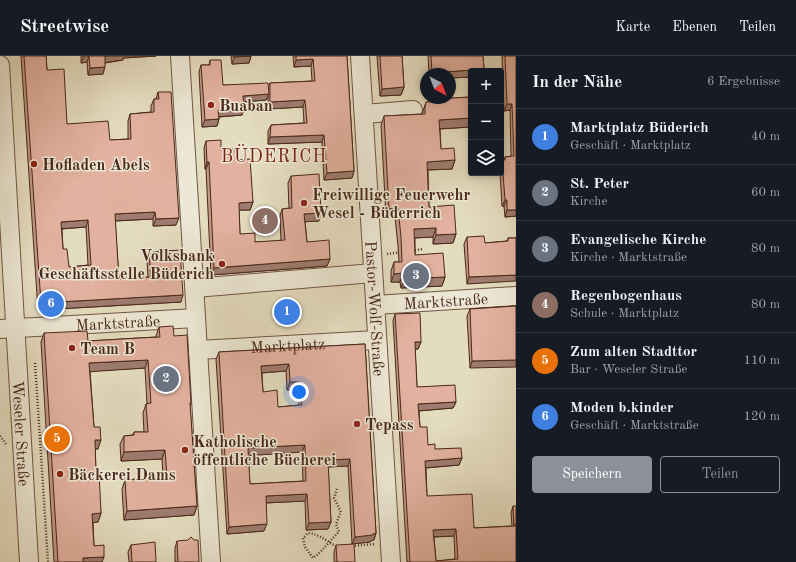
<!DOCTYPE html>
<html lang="de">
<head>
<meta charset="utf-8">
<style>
	:root { --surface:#171b24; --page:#242831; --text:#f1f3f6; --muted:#9ea1a6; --line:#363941; --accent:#8c9099 }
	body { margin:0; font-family:"Old Standard TT",serif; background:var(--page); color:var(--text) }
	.controls { position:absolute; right:12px; top:12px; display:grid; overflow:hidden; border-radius:4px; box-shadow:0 2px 6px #0003 }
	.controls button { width:36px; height:36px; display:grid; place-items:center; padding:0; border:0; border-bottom:1px solid var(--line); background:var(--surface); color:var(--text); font:20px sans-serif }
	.compass { position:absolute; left:420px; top:12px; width:36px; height:36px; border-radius:50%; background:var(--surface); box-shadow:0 2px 6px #0003; rotate:138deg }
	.you { position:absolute; left:299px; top:336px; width:14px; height:14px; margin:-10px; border:3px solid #fff; border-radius:50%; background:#1a73e8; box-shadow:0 0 0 6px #1a73e833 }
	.badge { display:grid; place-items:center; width:26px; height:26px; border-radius:50%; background:var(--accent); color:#fff; font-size:13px; font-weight:700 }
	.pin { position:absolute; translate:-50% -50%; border:2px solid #fff; box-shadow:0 1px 4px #0006 }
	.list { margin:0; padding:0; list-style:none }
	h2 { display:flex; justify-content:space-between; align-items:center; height:52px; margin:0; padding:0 16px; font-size:17px }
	h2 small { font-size:13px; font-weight:400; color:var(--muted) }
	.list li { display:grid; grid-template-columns:26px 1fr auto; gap:12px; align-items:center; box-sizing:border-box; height:56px; padding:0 16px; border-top:1px solid var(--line) }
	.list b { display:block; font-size:15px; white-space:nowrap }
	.list p { margin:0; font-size:13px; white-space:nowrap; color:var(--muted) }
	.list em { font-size:13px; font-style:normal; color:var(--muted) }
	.actions { display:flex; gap:8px; padding:12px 16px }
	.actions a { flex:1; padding:9px 0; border:1px solid var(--accent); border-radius:4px; text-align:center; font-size:14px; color:var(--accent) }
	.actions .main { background:var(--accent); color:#fff }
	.icon { flex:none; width:22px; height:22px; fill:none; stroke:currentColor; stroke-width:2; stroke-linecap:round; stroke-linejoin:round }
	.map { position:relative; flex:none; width:516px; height:506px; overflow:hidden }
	header { display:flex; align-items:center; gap:24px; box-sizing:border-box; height:56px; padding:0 20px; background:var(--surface); border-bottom:1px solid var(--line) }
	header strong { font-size:19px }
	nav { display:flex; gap:22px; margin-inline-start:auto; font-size:14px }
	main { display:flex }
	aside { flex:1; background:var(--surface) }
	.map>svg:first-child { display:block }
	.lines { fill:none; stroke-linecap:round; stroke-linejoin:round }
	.minor-casing { stroke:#705544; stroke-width:20 }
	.path { stroke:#49281b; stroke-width:2.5; stroke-dasharray:1 2; stroke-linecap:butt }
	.minor { stroke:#ede8d5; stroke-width:18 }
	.wall { fill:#c29889; stroke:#49281b; fill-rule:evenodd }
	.shaded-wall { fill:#9e7c6f; stroke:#49281b }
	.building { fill:#e2b19f; stroke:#49281b; fill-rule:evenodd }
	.poi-dot { fill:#8f2418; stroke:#ede8d5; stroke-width:1.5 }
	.labels { text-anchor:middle; stroke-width:3; stroke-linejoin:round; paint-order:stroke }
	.poi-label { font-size:16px; font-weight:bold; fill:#49281b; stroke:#ede8d5; text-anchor:start }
	.street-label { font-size:16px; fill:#49281b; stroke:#ede8d5 }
	.quarter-label { font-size:18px; letter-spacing:1px; fill:#7a1f14; stroke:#ede8d5 }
</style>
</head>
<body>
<header>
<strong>Streetwise</strong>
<nav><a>Karte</a><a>Ebenen</a><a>Teilen</a></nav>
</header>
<main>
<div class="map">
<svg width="516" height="506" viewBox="0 0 516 506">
	<rect width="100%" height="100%" fill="#e4dcbf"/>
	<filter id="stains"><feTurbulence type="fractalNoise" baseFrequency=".005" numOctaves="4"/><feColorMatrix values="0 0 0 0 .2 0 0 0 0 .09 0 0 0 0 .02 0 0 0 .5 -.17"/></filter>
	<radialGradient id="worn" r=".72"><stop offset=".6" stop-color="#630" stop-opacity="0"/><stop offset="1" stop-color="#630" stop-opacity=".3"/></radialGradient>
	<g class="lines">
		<defs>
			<g id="minor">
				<path d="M180 0 211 506"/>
				<path id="s1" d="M360 0 391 506"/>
				<path id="s2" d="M0 9 29 506"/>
				<path d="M364 58 413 54"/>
				<path d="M195 232 373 217"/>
				<path id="s3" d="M375 249 516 240"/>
				<path id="s4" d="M0 273 196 262"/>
				<path id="s5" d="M198 294 377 284"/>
			</g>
		</defs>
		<!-- minor casing -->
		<use href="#minor" class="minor-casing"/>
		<!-- path -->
		<path class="path" d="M412 195 422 193
			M387 198 402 196
			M35 307 48 506
			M0 380 6 388
			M337 433 334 442 341 456 336 468 339 476C330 484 323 495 313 502L305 491 303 482 308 477C320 478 327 486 338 491
			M352 490 375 488"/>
		<!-- minor -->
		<use href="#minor" class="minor"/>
	</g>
	<!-- wall -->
	<path class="wall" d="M21 0H46L47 14 67 68 110 84 128 83V65L130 58 151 56V50L154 43H156L158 36 176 169 153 170V163L115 165 119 223 148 221 147 205 149 198H152L153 196 181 246 38 254ZM86 171 88 209 69 211 63 193 62 173Z
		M81 0H156L123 2V4L105 7 103 18 88 19 87 6 81 7Z
		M231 0H251L249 7 232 8Z
		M293 0H347L354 115 352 122 324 124 322 86 268 88V75L271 69 304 67 303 51 268 53V40L266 44 244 46V53L242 59 219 61V63L217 70 202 71 199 16 201 9H209L210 4 223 29 268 32 270 27 312 25 311 10 294 11Z
		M377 0H402L404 31 401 39 380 40Z
		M428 0H483L484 13 483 15H471V21L450 22V18H429Z
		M502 0H516V160L505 161 504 150H502L500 117H501V107L502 104H504L505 101 511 100 510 54 504 55Z
		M471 41V71L440 73 441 93 455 104 452 113 428 114 429 151 456 178 453 187 433 188V181L415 182V199L445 221 442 230 401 232 400 226H391V215L394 206H399L398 190 395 161H386L381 69 384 60 422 58 426 46H434L435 43Z
		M206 85 236 104 253 146 250 154H239L240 178 255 186 281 185 280 160 282 153 289 152 288 127 291 120 319 165H305L307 186 330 203 327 210 211 219 206 113H205L204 92Z
		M467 181 485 187 507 185 508 182H516L467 228 464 188Z
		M516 250 470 312 467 260 470 253Z
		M395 258 421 286 418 293H415L417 331 456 346 453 352 419 355 420 371 428 389 435 393 462 402 459 409 426 412 427 440 474 472 512 470 511 457 513 450 516 506H407L393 265ZM454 480 455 503 436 505 434 481Z
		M159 271 174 280 191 347 190 350 197 450 194 459 124 464 122 433 125 424 163 421 162 403 121 405 120 388 124 380 133 379 134 376H144L143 357 146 348H147L145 312 90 315 94 371 98 393H95L96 416 101 457 98 466H93L94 490 102 506H54L41 286 44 277 88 285 156 281V280Z
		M365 288 376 477 374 484 371 485 370 486 352 488 348 410 328 411 331 466 328 473 306 474 305 445 266 447 264 475 227 478 216 303 219 296ZM286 315 287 334 298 333 299 349 278 351 263 336 262 317ZM302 396 303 425 250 428 248 399Z
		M177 485 199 506H175V492Z
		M131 489 156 506H129L128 496Z
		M336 489 355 506H334V496Z"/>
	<!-- shaded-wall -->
	<path class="shaded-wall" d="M84 0H89L87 6 81 7Z
		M105 0H156L123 2V4L102 7Z
		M251 0 249 7 232 8 234 1Z
		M313 3 311 10 294 11 296 4Z
		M105 11 103 18 88 19 90 12Z
		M484 13 483 15H471V21L450 22V18H432V17Z
		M404 31 401 39 380 40 382 33Z
		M269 38 266 44 241 46 243 40Z
		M305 44 303 51 268 53 270 46Z
		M507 48H512L510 54 504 55Z
		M244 53 242 59 216 61 218 54Z
		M471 62V71L436 73 439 64Z
		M219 63 217 70 202 71 205 64Z
		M324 79 322 86 268 88 270 81Z
		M455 104 452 113 424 114 427 106Z
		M207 106H209L206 113H205Z
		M354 115 352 122 324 124 327 117Z
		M505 144H507L504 150H502Z
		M253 146 250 154H236L239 147Z
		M398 152 395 161H386L389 153Z
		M507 154H516V160L505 161Z
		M155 156 153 163 112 165 115 158Z
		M321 157 319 165 301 166 304 158Z
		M179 162 176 169 153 170 156 163Z
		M88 164 86 171 58 173 61 166Z
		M436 172 433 181 411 182 414 173Z
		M456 178 453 187 433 188 436 179Z
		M330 203 327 210 211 219 214 212Z
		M403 217 400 226H391L394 218Z
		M516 219V225L467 228 469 221Z
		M445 221 442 230 401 232 404 223Z
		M183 239 181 246 38 254 41 247Z
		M415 286H421L418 293H412Z
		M148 304 145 312 86 316 89 307Z
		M516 304V311L470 312 472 305Z
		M289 308 286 315 259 317 261 310Z
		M290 326H300L298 333 287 334Z
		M456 346 453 352 416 355 418 348Z
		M95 384H101L98 393H91Z
		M305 389 302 396 245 400 248 392Z
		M165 394 162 403 121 405 124 396Z
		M462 402 459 409 423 412 425 405Z
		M350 403 348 410 325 411 328 404Z
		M307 438 305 445 263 447 266 440Z
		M197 450 194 459 124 464 127 455Z
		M101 457 98 466 89 467 92 458Z
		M331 466 328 473 306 474 309 467Z
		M267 468 264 475 227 478 229 471Z
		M456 473 454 480 431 481 433 474Z
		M376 477 374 484 371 485 370 486 352 488 355 481Z
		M104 501 102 506H82L83 502Z"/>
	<!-- building -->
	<path class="building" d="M24 0H46L47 14 64 13 67 68 108 65 110 84 131 83 130 58 154 56V43H159L158 36H171L179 162 156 163 155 156 115 158 119 223 151 221 149 198H153V196L180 194 183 239 41 247ZM88 164 91 209 69 211 67 193H63L61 166Z
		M89 0H107H105V11L90 12Z
		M234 0H251L234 1Z
		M296 0H347L354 115 327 117 324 79 270 81 271 69 307 67 305 44 270 46V27L315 25 313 3 296 4Z
		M380 0H402L404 31 382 33Z
		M431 0H483L484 13 432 17Z
		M505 0H516V154H507V144H505L502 104H505V101L514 100 512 48H507Z
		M210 4H221L223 29 268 27 269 38 243 40 244 53 218 54 219 63 205 64 201 9H210Z
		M471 41V62L439 64 441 93 454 92 455 104 427 106 429 151 454 149 456 178 436 179V172L414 173 415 199 443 197 445 221 404 223 403 217 394 218V206H402L401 181 398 152 389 153 384 60 425 58V51L426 46H435V43Z
		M221 84V94L235 93 236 104 250 103 253 146 239 147 240 178 255 177V186L285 184 282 153 292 152 291 120 319 118 321 157 304 158 307 186 329 184 330 203 214 212 209 106H207L206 85Z
		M484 180 485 187 508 185V182H516V219L469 221 467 181Z
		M516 250V304L472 305 470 253Z
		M420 257 421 286H415L417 331 455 329 456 346 418 348 420 371H427L428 389 435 388V393L461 392 462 402 425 405 427 440 472 438 474 472 516 470V506H410L395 258ZM456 473 458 503 436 505 433 474Z
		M173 270 174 280 187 279 191 347H190L197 450 127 455 125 424 167 421 165 394 124 396V380L134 379V376H148L146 348 151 347 148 304 89 307 94 371H100L101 384H95L96 416 99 415 101 457 92 458 94 490 104 489V501L83 502V506H58L44 277 87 275 88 285 139 282 160 281 159 271Z
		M365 288 376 477 373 478V479L355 481 350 403 328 404 331 466 309 467 307 438 266 440 267 468 229 471 219 296ZM289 308 290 326H300L302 349 278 351 277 334 263 336 261 310ZM305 389 306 425 250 428 248 392Z
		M513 450H516V469H514Z
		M191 481 194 484H198L199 506H178L177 485 188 484Z
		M155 486 156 506H132L131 489Z
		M354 488 355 506H337L336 489Z"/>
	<!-- markers -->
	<g class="poi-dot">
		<circle cx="211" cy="49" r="4"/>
		<circle cx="34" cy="108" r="4"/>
		<circle cx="304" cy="147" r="4"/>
		<circle cx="222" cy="208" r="4"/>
		<circle cx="72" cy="292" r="4"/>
		<circle cx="357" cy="368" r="4"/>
		<circle cx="185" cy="394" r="4"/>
		<circle cx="60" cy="418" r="4"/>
	</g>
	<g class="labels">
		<!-- poi labels -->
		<g class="poi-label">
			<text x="219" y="55">Buaban</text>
			<text x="42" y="114">Hofladen Abels</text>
			<text x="312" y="144">Freiwillige Feuerwehr<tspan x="312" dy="18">Wesel - Büderrich</tspan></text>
			<text x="214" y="205" text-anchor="end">Volksbank<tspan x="214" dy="18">Geschäftsstelle Büderich</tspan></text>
			<text x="80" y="298">Team B</text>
			<text x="365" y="374">Tepass</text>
			<text x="193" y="391">Katholische<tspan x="193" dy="18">öffentliche Bücherei</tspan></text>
			<text x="68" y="424">Bäckerei Dams</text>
		</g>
		<!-- street labels -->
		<g class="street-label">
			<text dy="6" stroke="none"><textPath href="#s3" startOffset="71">Marktstraße</textPath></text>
			<text dy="6" stroke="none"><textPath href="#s1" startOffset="253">Pastor-Wolf-Straße</textPath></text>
			<text dy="6" stroke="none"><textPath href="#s4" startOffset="118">Marktstraße</textPath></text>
			<text dy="6" stroke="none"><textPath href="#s5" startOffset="90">Marktplatz</textPath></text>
			<text dy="6" stroke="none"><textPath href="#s2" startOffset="369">Weseler Straße</textPath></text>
		</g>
		<!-- quarter labels -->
		<g class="quarter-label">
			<text x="274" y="106">BÜDERICH</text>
		</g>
	</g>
	<rect width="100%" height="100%" filter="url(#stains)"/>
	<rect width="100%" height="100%" fill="url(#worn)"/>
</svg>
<div class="controls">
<button>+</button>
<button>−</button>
<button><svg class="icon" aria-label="layers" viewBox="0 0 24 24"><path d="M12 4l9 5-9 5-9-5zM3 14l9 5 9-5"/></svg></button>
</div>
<svg class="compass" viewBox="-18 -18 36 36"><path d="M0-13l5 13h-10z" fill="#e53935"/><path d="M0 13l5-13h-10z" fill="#9ea1a6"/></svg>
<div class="you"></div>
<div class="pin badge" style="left:287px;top:256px;background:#3f7fe0">1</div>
<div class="pin badge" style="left:166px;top:323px;background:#6b7280">2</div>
<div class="pin badge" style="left:416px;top:220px;background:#6b7280">3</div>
<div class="pin badge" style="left:265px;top:165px;background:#8d6e63">4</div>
<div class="pin badge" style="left:57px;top:383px;background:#e8710a">5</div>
<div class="pin badge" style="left:51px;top:248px;background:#3f7fe0">6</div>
</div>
<aside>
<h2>In der Nähe<small>6 Ergebnisse</small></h2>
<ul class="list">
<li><span class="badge" style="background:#3f7fe0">1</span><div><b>Marktplatz Büderich</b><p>Geschäft · Marktplatz</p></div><em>40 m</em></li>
<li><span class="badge" style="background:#6b7280">2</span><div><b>St. Peter</b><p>Kirche</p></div><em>60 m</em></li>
<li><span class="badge" style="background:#6b7280">3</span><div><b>Evangelische Kirche</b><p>Kirche · Marktstraße</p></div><em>80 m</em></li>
<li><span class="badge" style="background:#8d6e63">4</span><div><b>Regenbogenhaus</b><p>Schule · Marktplatz</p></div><em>80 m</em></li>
<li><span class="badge" style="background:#e8710a">5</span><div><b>Zum alten Stadttor</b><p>Bar · Weseler Straße</p></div><em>110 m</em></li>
<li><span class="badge" style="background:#3f7fe0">6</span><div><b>Moden b.kinder</b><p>Geschäft · Marktstraße</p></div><em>120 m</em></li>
</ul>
<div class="actions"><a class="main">Speichern</a><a>Teilen</a></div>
</aside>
</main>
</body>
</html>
